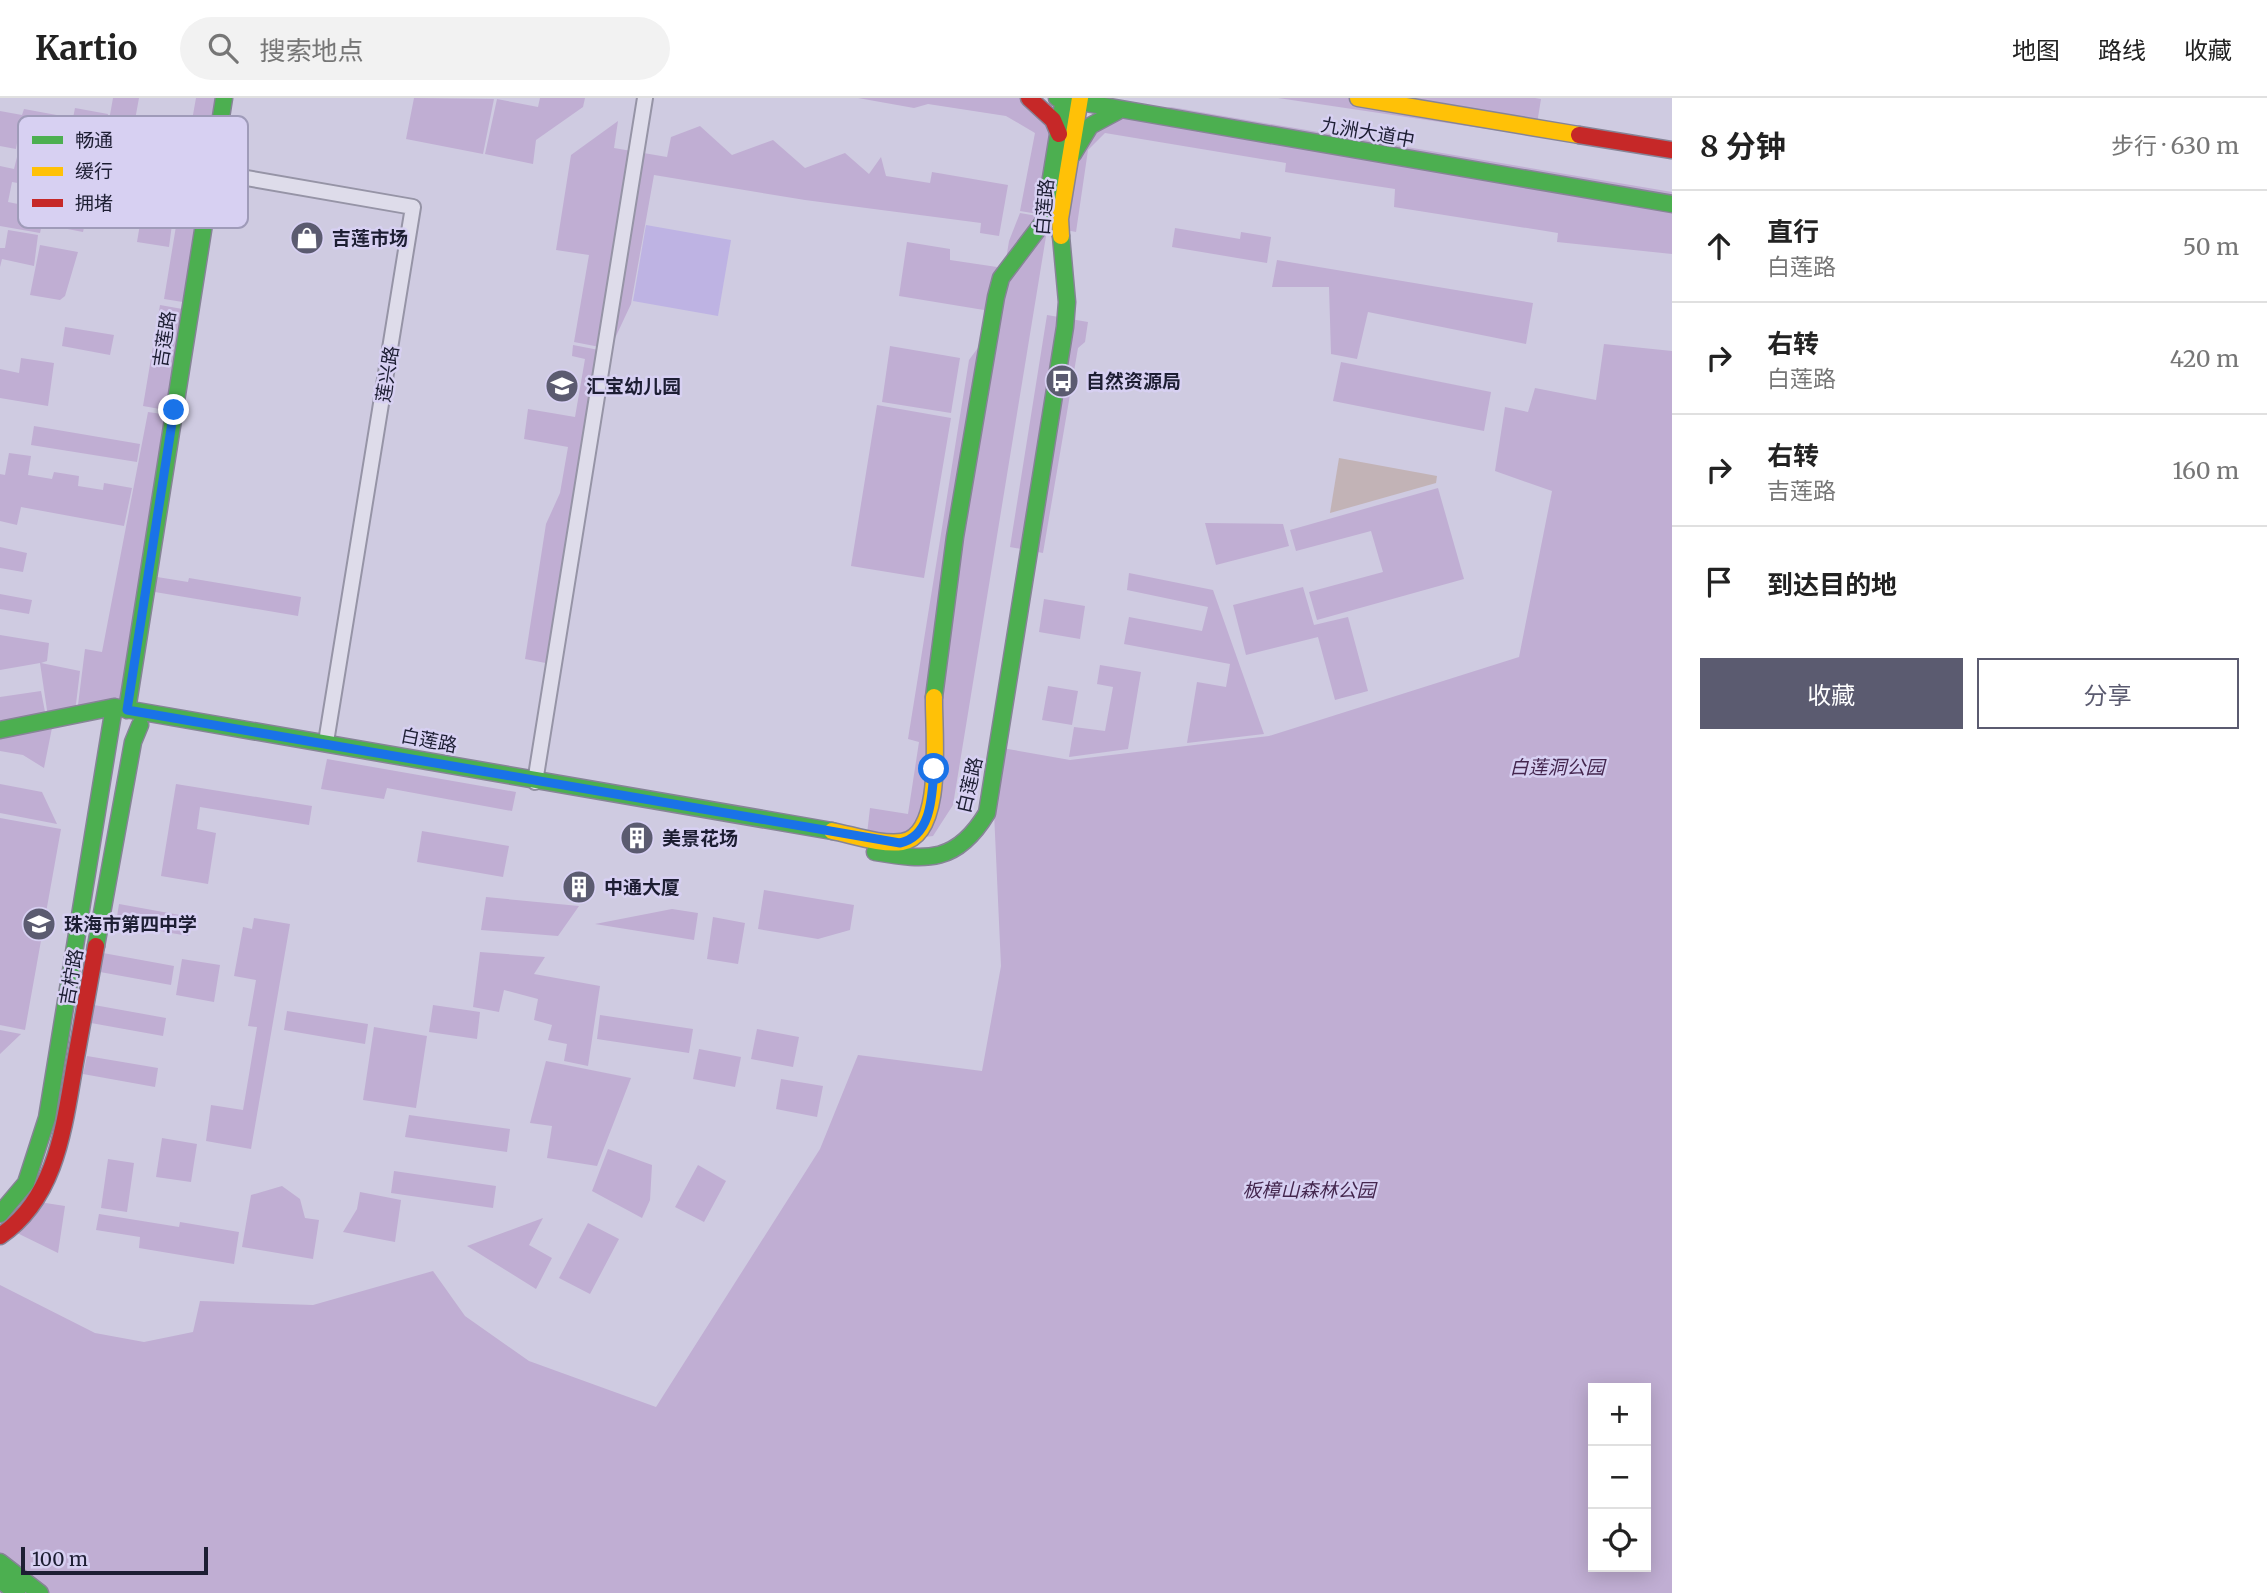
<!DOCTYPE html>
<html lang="zh">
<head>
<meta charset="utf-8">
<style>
	:root { --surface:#fff; --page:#f2f2f2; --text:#222; --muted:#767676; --line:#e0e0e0; --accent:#5b5b70 }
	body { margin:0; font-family:Merriweather,"Noto Sans SC",serif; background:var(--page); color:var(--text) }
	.controls { position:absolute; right:21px; bottom:21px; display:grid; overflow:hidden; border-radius:0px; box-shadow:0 4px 18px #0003 }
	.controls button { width:63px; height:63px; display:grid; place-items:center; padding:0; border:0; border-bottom:2px solid var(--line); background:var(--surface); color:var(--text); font:35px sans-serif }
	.scale { position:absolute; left:21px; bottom:18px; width:187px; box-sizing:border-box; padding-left:7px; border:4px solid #1d1e33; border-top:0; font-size:19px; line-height:24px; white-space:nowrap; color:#1d1e33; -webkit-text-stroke:5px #d7d0f2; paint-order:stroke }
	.stop { position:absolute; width:21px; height:21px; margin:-16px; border:5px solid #1a73e8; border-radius:50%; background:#fff }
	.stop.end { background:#1a73e8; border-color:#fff; box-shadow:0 2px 7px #0008 }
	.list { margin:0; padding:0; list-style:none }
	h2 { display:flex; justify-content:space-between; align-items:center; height:91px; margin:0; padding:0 28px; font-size:30px }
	h2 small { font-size:23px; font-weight:400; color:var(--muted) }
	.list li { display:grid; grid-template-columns:46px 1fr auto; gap:21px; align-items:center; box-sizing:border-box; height:112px; padding:0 28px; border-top:2px solid var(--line) }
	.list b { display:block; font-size:26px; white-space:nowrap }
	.list p { margin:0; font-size:23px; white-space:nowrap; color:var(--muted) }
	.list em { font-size:23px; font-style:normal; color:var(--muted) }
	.actions { display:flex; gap:14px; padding:21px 28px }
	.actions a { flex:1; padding:16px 0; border:2px solid var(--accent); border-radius:0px; text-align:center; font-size:24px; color:var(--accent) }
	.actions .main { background:var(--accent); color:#fff }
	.icon { flex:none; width:38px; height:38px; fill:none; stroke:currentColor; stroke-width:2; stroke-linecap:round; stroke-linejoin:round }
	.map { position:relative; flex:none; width:1672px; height:1495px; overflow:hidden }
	header { display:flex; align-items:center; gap:42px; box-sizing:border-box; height:98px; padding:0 35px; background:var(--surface); border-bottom:2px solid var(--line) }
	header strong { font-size:33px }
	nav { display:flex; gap:38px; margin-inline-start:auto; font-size:24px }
	.search { width:490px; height:63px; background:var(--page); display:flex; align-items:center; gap:18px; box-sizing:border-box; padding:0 24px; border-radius:38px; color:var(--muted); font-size:26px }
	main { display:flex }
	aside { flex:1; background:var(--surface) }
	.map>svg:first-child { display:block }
	.green { fill:#c0aed3; fill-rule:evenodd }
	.sand { fill:#beb3e3 }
	.water { fill:#c2b3b6 }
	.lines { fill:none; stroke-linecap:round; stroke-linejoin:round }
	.street-casing { stroke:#9694a6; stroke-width:18 }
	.fast-casing { stroke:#868496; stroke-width:19 }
	.slow-casing { stroke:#868496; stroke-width:19 }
	.jam-casing { stroke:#868496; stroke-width:19 }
	.street { stroke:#dedcea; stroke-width:14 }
	.fast { stroke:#4caf50; stroke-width:16 }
	.slow { stroke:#ffc107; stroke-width:16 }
	.jam { stroke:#c62828; stroke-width:16 }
	.route { stroke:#1a73e8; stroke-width:9 }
	.labels { text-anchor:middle; stroke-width:5; stroke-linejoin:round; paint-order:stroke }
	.street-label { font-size:19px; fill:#1d1e33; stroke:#d7d0f2 }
	.poi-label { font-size:19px; font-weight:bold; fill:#1d1e33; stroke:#d7d0f2; text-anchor:start }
	.park-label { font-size:19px; font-style:italic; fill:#44264e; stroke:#d7d0f2 }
	.key { fill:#d7d0f2; stroke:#9f9bb9; stroke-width:2 }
	.key-label { font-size:19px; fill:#1d1e33 }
</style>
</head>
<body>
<header>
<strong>Kartio</strong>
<div class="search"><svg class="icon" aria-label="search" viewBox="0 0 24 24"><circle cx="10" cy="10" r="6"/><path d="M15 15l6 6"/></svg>搜索地点</div>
<nav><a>地图</a><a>路线</a><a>收藏</a></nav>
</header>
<main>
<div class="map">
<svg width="1672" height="1495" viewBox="0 0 1672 1495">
	<rect width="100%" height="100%" fill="#cfcbe1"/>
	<!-- green -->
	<path class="green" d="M113 0H139L128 60 103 56Z
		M196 0H219L205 77 183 73Z
		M414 0 494 1 483 56 406 41Z
		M540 0H585L583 9 536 42 533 66 485 56 497 1 538 9Z
		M858 0H1026L1052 23 1050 118 1020 113 1035 35 1006 18 928 6 914 10Z
		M1278 0H1535L1541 1 1535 38Z
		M1171 9 1672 94V156L1557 144 1558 135 1394 109 1395 91 1285 74 1286 65 1105 35 1088 52 1076 134 1061 131 1087 29Z
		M75 10 108 16 103 41 66 35 63 48 18 39 16 51 0 48V13L22 17 24 11 73 20Z
		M618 23 614 50 667 59 671 39 700 28 732 57 773 42 805 70 845 55 869 76 881 59 886 78 930 85 932 74 1008 87 999 138 980 135 981 125 805 102 654 77 631 206 610 251 574 244 589 157 556 152 571 57Z
		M51 52 102 62 94 89 48 80 46 90 12 84 8 104 43 111 46 100 89 108 83 134 42 126 40 135 0 128V68L14 71 17 59 48 65Z
		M182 92 206 96 189 205 164 201Z
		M142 114 173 119 169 149 137 144Z
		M1020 115 1049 120 953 707 933 738 900 742 867 736 870 710 908 716 919 644 908 641 969 262 996 225 1009 143Z
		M1175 130 1240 141 1241 134 1271 139 1267 165 1172 149Z
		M8 132 38 137 34 168 2 161 0 169V150H5Z
		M907 144 950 151V162L997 169 990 213 899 198Z
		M40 147 78 154 65 198 60 202 30 197Z
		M1277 162 1533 205 1526 246 1368 214 1357 261 1331 256 1329 189H1272Z
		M160 207 188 212 171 313 143 308Z
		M1047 217 1088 224 1085 244 1078 250 1043 455 1010 449Z
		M65 229 114 237 110 257 62 248Z
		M1604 246 1672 253V1495H0V1187L95 1235 144 1244 193 1234 200 1203 313 1207 433 1173 465 1218 529 1263 656 1309 820 1051 858 957 982 973 1001 868 991 648 1070 662 1269 638 1519 559 1552 393 1495 373 1505 309 1528 314 1535 290 1596 302ZM1593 1290H1646V1469H1593Z
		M573 247 609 254 556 567 525 561 546 426 560 395 568 349 524 341 528 311 575 319 585 261 572 258Z
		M890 248 960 260 951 315 882 304Z
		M21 260 54 265 48 308 0 300V271L19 275Z
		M1341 264 1491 294 1484 333 1333 303Z
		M877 307 951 320 924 480 851 468Z
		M148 314 169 317 125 609 77 615 85 551 102 554Z
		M34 328 140 346 137 364 31 347Z
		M9 355 31 358 28 377 52 381 54 374 79 378 78 388 103 392 104 385 132 390 124 428 21 409 17 427 0 423V376L5 377Z
		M1438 390 1464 481 1317 522 1309 494 1383 474 1371 433 1296 453 1290 432Z
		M1205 425 1283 426 1289 448 1216 467Z
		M0 449 27 455 23 474 0 470Z
		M1129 475 1213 492 1264 636 1187 645 1197 584 1226 589 1230 566 1124 546 1129 519 1202 533 1208 509 1127 492Z
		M151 478 188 484 189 480 301 499 298 518 149 493Z
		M1303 489 1314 527 1348 519 1368 593 1335 602 1318 539 1246 557 1233 507Z
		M0 496 32 502 29 516 0 511Z
		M1044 501 1085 508 1080 541 1039 534Z
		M0 537 49 545 47 563 41 565 80 573 75 614 48 619 40 565 0 572Z
		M1100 567 1141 574 1128 651 1069 659 1074 629 1105 633 1113 589 1097 586Z
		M1048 588 1078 593 1072 627 1042 622Z
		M41 593 46 619 0 627V599Z
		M53 625 44 670 23 657 0 653V635Z
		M327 661 516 694 512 713 387 690 384 701 321 691Z
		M0 686 42 694 57 726 0 715Z
		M176 686 312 708 309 727 200 709 197 731 216 735 208 786 161 778Z
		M0 720 61 731 25 932 0 927Z
		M422 733 509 748 503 779 417 764Z
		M764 792 854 807 850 832 818 841 758 831Z
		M486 799 579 808 558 838 481 832Z
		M119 806 191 819 188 838 116 825Z
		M672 811 698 815 694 842 595 826Z
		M713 819 745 825 738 866 707 861Z
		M254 820 290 826 251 1051 206 1043 211 1007 243 1012 257 929 248 928 256 882 234 878 243 829 252 831Z
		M480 854 545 859 534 876 600 888 588 968 564 963 567 946 548 942 552 927 534 922 538 901 504 892 499 914 473 909Z
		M103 855 174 868 171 887 100 874Z
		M182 861 220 867 214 904 176 897Z
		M94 907 166 920 163 938 91 925Z
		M433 907 480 914 477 941 429 934Z
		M287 913 368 926 365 946 284 932Z
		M600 917 693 931 689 955 597 941Z
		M374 929 427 938 416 1010 363 1002Z
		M757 931 799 939 793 969 751 961Z
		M0 932 21 936 0 956Z
		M699 951 741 959 735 989 693 981Z
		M87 958 158 970 155 989 83 976Z
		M546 963 631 980 597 1068 547 1060 552 1028 530 1025Z
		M781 981 823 988 817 1019 776 1011Z
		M409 1017 510 1031 507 1054 405 1039Z
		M162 1040 197 1046 191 1084 156 1079Z
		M608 1051 652 1067 650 1102 642 1120 592 1093Z
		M108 1061 134 1065 127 1114 101 1110Z
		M698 1067 726 1083 704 1124 675 1109Z
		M394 1073 496 1088 493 1110 391 1095Z
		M282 1088 300 1101 305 1120 319 1122 313 1161 242 1149 251 1097Z
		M360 1094 401 1102 395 1144 343 1134 357 1111Z
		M39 1104 65 1108 58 1155 15 1134Z
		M99 1116 179 1129 180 1124 239 1134 234 1166 139 1150 140 1139 96 1132Z
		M543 1120 529 1147 552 1160 536 1191 467 1148Z
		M588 1125 619 1141 590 1196 559 1180Z"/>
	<!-- sand -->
	<path class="sand" d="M646 127 731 142 718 218 633 203Z"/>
	<!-- water -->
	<path class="water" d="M1339 360 1437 378 1436 385 1330 415Z"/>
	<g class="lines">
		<defs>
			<path id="street" d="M212 74 413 109 326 644
				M535 684 645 0"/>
			<path id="fast" d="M1057 0 1672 106
				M1073 56 1090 28 1118 13
				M934 599 955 439 996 199 1001 180 1044 123 1064 0
				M127 612 224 0
				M0 632 114 609 832 733
				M875 754C928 763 957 765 987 715L1065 229 1067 204 1061 138
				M96 848 133 644 140 627
				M0 1116 26 1085 47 1020 114 609
				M0 1464 40 1495
				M0 1482 17 1495"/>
			<path id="slow" d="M1358 0 1579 37
				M1061 138 1060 121 1080 0
				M832 733C853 737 881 747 902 744 946 737 933 631 934 599"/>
			<path id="jam" d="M1029 0 1053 22 1059 36
				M1579 37 1672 52
				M0 1138C57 1100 64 1027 75 965 82 926 89 887 96 848"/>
		</defs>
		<!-- street casing -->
		<use href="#street" class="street-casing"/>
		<!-- fast casing -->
		<use href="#fast" class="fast-casing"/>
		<!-- slow casing -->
		<use href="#slow" class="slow-casing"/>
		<!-- jam casing -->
		<use href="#jam" class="jam-casing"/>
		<!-- street -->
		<use href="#street" class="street"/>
		<!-- fast -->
		<use href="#fast" class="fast"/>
		<!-- slow -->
		<use href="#slow" class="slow"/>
		<!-- jam -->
		<use href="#jam" class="jam"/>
	</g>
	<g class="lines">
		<!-- route -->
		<path class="route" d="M174 312 127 612 900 745C932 738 932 697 934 671"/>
	</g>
	<!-- icons -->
	<defs>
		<symbol id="shop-disc" viewBox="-11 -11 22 22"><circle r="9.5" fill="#5b5b70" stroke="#d7d0f2"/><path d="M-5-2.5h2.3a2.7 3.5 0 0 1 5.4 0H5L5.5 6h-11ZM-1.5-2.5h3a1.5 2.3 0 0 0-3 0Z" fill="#fff"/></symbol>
		<symbol id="bus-disc" viewBox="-11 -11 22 22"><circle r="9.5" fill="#5b5b70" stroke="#d7d0f2"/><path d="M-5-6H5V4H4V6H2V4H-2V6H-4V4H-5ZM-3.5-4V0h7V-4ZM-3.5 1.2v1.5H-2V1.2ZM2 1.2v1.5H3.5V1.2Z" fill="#fff"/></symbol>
		<symbol id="school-disc" viewBox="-11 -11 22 22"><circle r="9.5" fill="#5b5b70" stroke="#d7d0f2"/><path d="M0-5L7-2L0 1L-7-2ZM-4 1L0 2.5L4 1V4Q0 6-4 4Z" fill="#fff"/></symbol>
		<symbol id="building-disc" viewBox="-11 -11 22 22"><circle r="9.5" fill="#5b5b70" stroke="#d7d0f2"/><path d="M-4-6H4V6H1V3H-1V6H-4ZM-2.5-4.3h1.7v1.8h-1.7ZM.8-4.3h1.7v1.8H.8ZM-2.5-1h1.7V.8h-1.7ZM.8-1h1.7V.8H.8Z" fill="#fff"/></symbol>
	</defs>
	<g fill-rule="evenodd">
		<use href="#shop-disc" x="288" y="121" width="38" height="38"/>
		<use href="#bus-disc" x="1043" y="264" width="38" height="38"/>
		<use href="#school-disc" x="543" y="269" width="38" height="38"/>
		<use href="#building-disc" x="618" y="721" width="38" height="38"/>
		<use href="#building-disc" x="560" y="770" width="38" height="38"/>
		<use href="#school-disc" x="20" y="807" width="38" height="38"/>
	</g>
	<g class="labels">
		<!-- street labels -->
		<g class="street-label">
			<text transform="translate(1368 34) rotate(10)" y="7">九洲大道中</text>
			<text transform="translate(1044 109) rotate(-85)" y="7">白莲路</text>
			<text transform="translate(164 241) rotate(-81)" y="7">吉莲路</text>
			<text transform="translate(387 276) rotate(-81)" y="7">莲兴路</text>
			<text transform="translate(429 642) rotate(11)" y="7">白莲路</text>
			<text transform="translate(969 687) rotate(-77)" y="7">白莲路</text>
			<text transform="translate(71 879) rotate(-80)" y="7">吉柠路</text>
		</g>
		<!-- poi labels -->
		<g class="poi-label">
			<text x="332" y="147">吉莲市场</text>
			<text x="1086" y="290">自然资源局</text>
			<text x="586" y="295">汇宝幼儿园</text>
			<text x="662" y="747">美景花场</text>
			<text x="604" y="796">中通大厦</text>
			<text x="64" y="833">珠海市第四中学</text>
		</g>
		<!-- park labels -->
		<g class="park-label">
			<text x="1557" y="676">白莲洞公园</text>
			<text x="1309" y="1099">板樟山森林公园</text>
		</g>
	</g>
	<!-- legend -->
	<rect x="18" y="18" width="230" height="112" rx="10" class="key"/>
	<rect x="32" y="38" width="31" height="8" fill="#4caf50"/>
	<rect x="32" y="69" width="31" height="9" fill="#ffc107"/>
	<rect x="32" y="101" width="31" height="8" fill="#c62828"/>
	<g class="key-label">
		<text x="75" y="49">畅通</text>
		<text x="75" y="80">缓行</text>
		<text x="75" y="112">拥堵</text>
	</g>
</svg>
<div class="controls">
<button>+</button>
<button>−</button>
<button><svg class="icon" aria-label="locate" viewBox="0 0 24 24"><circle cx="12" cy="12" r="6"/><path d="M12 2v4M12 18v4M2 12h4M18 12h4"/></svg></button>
</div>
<div class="scale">100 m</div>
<div class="stop" style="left:934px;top:671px"></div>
<div class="stop end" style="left:174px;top:312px"></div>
</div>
<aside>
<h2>8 分钟<small>步行 · 630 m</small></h2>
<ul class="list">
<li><svg class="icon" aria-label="ahead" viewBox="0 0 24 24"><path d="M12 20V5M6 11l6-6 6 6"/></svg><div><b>直行</b><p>白莲路</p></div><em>50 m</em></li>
<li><svg class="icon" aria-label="right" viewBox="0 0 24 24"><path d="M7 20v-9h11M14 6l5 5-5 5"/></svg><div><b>右转</b><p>白莲路</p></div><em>420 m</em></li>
<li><svg class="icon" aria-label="right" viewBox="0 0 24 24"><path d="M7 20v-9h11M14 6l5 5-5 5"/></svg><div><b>右转</b><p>吉莲路</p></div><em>160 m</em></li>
<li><svg class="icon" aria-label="arrive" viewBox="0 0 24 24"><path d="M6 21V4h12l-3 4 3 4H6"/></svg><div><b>到达目的地</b></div></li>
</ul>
<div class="actions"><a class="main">收藏</a><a>分享</a></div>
</aside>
</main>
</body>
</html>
